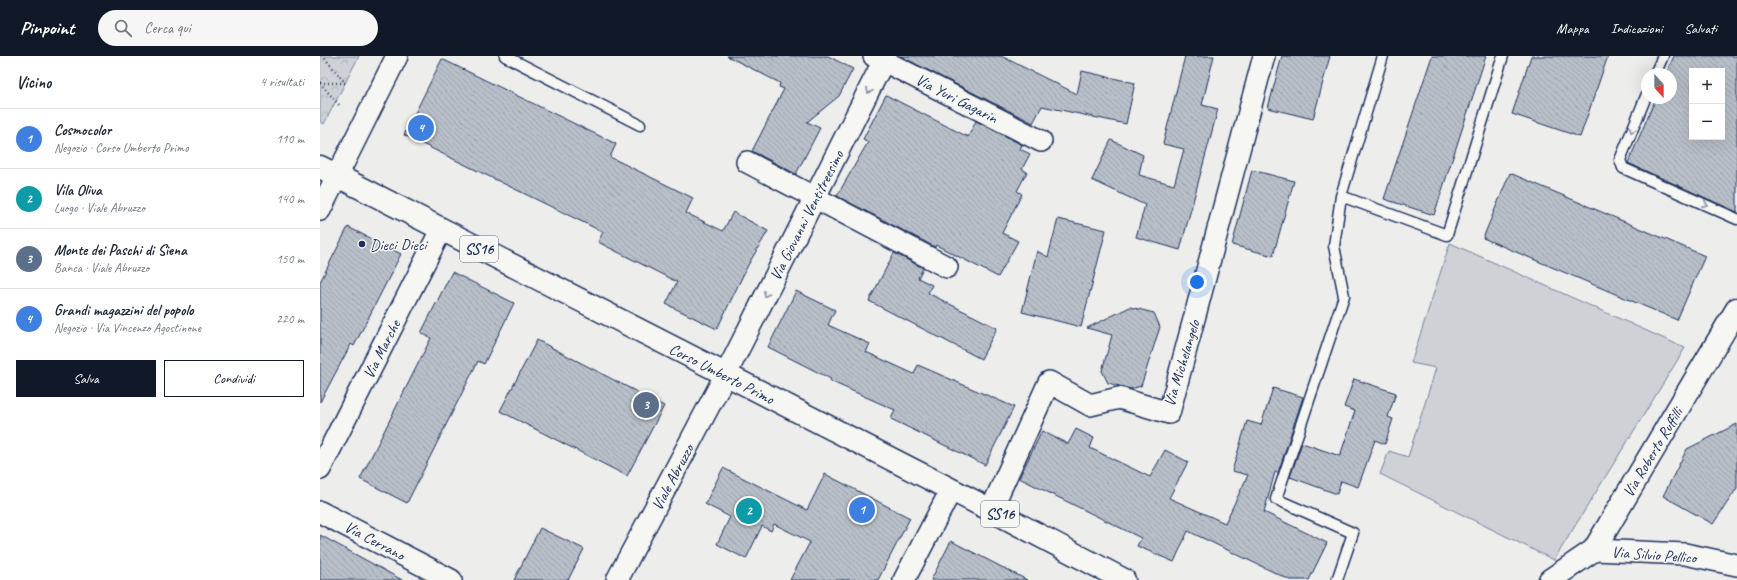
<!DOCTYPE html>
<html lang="it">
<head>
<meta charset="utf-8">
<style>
	:root { --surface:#fff; --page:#f6f6f7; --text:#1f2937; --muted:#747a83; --line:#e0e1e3; --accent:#111827 }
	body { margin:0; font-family:Caveat,sans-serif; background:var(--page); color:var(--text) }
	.controls { position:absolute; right:12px; top:12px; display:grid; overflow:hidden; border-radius:0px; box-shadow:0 4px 16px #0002 }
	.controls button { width:36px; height:36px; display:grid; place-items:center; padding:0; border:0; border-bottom:1px solid var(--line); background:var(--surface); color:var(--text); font:20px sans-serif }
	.compass { position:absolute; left:1321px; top:12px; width:36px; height:36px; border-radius:50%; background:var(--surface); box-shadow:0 4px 16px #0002; rotate:159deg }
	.you { position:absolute; left:877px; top:226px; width:14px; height:14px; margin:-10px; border:3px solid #fff; border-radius:50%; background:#1a73e8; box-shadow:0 0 0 6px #1a73e833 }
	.badge { display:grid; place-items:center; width:26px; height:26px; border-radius:50%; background:var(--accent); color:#fff; font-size:13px; font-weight:700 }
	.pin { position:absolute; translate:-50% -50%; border:2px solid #fff; box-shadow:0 1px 4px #0006 }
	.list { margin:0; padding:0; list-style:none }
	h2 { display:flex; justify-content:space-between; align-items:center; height:52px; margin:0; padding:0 16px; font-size:17px }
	h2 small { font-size:13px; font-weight:400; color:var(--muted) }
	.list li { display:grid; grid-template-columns:26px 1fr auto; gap:12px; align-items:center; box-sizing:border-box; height:60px; padding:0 16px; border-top:1px solid var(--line) }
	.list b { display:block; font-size:15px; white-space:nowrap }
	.list p { margin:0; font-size:13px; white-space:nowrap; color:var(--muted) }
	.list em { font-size:13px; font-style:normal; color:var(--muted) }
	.actions { display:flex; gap:8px; padding:12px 16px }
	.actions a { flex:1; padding:9px 0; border:1px solid var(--accent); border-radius:0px; text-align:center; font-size:14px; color:var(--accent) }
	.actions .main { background:var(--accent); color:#fff }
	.icon { flex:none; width:22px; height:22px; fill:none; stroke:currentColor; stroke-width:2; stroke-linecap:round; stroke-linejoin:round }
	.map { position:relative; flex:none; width:1417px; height:524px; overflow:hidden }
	header { display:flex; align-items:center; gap:24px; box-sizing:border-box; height:56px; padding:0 20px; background:var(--accent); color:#fff }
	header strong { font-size:19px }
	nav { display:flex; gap:22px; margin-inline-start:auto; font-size:14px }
	.search { width:280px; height:36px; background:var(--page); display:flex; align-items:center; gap:10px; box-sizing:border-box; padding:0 14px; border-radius:22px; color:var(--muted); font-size:15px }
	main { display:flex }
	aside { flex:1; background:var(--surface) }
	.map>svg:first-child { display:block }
	.grass { fill:#ced2d7; stroke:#74809a }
	.forest { fill:url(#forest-crowns); stroke:#74809a }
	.building { fill:url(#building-back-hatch); stroke:#1b2f5e; fill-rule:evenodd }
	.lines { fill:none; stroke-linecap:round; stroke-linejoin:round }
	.service-casing { stroke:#1b2f5e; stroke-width:13 }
	.minor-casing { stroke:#1b2f5e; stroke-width:24 }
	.tertiary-casing { stroke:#1b2f5e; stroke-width:25 }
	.primary-casing { stroke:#1b2f5e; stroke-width:25 }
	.path { stroke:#1b2f5e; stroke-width:2.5; stroke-dasharray:1 3; stroke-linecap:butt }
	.service { stroke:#f6f6f2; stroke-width:10 }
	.minor { stroke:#f6f6f2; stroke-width:21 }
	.tertiary { stroke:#f6f6f2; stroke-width:22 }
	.primary { stroke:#f6f6f2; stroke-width:22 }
	.oneway { stroke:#8892a8 }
	.poi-dot { fill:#1b2f5e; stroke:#f6f6f2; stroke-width:1.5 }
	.labels { text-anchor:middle; stroke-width:3; stroke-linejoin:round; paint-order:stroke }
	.shield { fill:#f6f6f2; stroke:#5d6b8a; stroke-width:1 }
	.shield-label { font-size:15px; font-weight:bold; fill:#1b2f5e }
	.street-label { font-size:16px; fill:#1b2f5e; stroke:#f6f6f2 }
	.poi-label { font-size:16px; fill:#1b2f5e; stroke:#f6f6f2; text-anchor:start }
</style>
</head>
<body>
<header>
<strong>Pinpoint</strong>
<div class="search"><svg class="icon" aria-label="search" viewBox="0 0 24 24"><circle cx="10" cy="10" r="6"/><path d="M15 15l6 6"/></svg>Cerca qui</div>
<nav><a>Mappa</a><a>Indicazioni</a><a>Salvati</a></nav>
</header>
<main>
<aside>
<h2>Vicino<small>4 risultati</small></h2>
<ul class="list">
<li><span class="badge" style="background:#3f7fe0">1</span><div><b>Cosmocolor</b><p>Negozio · Corso Umberto Primo</p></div><em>110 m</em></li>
<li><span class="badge" style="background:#0f9aa8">2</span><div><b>Vila Oliva</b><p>Luogo · Viale Abruzzo</p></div><em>140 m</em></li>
<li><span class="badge" style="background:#5c6f8a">3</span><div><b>Monte dei Paschi di Siena</b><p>Banca · Viale Abruzzo</p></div><em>150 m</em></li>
<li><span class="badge" style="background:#3f7fe0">4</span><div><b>Grandi magazzini del popolo</b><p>Negozio · Via Vincenzo Agostinone</p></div><em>220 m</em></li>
</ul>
<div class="actions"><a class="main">Salva</a><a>Condividi</a></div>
</aside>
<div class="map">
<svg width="1417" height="524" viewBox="0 0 1417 524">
	<defs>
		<pattern id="forest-crowns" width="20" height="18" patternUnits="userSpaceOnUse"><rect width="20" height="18" fill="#ced2d7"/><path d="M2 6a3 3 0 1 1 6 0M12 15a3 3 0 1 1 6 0" fill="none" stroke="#b0b5bb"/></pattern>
		<pattern id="building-back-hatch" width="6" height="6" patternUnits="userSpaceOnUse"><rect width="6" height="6" fill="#b9bfc8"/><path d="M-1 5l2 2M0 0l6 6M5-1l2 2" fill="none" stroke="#9ea4ae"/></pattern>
	</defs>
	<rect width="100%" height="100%" fill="#edeeec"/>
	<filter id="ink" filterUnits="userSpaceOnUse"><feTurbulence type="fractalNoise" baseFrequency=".025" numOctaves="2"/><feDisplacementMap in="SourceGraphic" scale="8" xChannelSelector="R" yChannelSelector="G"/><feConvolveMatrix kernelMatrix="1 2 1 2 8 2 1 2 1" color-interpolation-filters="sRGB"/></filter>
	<g filter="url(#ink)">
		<!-- grass -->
		<path class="grass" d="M1130 187 1365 292 1234 504 1060 418 1069 395 1088 401 1116 312 1091 307Z"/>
		<!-- forest -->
		<path class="forest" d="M0 0H39L4 68 0 66Z"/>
		<!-- building -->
		<path class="building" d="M407 0H508L533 13 519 40 487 66 500 72 476 118 432 95 464 33 459 31 460 27Z
			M580 0H681L757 38 762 15 815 27 806 68 722 50 713 67Z
			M865 0H894L882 49 898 53 860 194 816 181 825 149 772 124 791 84 823 99 819 119 854 129 864 93 843 88Z
			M962 0H1010L993 63 948 52Z
			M1112 0H1166L1114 159 1064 143Z
			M1211 0H1288L1260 81 1192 58Z
			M1354 0H1417V156L1308 107 1336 42H1351V18H1346ZM1372 15H1402V81H1372Z
			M122 3 296 88 290 101 373 142 366 157 403 175 413 156 448 175 428 209 397 273 346 248 357 226 278 186 283 176 84 79Z
			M566 39 648 81 656 65 702 89 700 93 710 98 702 113 707 116 697 135 702 138 682 177 698 185 678 221 616 189 615 191 517 140 548 86 543 83Z
			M932 114 974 125 953 200 912 189Z
			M1190 117 1385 200 1357 264 1163 182Z
			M738 163 786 174 761 271 702 256 717 195 728 201Z
			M28 171 81 198 34 290 31 288 0 346V226Z
			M574 197 603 212 598 222 612 229 608 237 677 272 661 303 549 245Z
			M132 216 194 247 164 308 158 305 87 447 40 423 111 282 101 277Z
			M476 235 515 254 508 269 550 288 546 296 594 318 598 309 694 351 665 409 571 363 575 354 510 325 511 323 448 291Z
			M810 251 834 257 840 271 821 330 811 333 788 327 782 315 792 279 767 272Z
			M217 284 344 350 307 420 180 355Z
			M1034 323 1076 337 1068 361 1073 363 1065 388 1055 384 1038 431 1021 425 1017 438 970 421 982 387 1020 400 1035 355 1024 351Z
			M953 332 983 341 958 417 955 416 944 456 1007 487 989 524H970L868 475 854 506 817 490 821 482 699 422 722 375 748 388 756 373 774 382 770 392 830 421 845 394 868 406 849 442 905 467 928 419 912 415 927 365 941 369Z
			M1417 368V432L1393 468 1343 440 1367 393Z
			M403 412 487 454 505 418 590 462 558 524H470L490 486 454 468 451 475 442 470 426 503 397 488 410 461 385 448Z
			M220 472 264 493 248 524H194Z
			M0 479 82 524H0Z
			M631 485 707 524H611Z"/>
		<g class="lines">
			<defs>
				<path id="service" d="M185 0 320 69
					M1335 18 1343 0
					M1327 38 1300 104 1303 112 1417 163
					M1021 140 1127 179 1183 0
					M1017 524 1033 477 956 443 1024 240 1014 190 1021 140 1063 0"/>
				<path id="minor" d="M554 0 721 85
					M427 106 627 211
					M0 154 77 0
					M0 413 121 174
					M671 454 729 326 770 349 799 342 849 357 944 0
					M0 456 131 524
					M1274 494 1365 498 1417 509
					M297 524 406 318 566 0
					M584 524 631 434"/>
				<path id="tertiary" d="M1230 524 1274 494 1417 253"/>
				<path id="primary" d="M0 111 671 454 804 524"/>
			</defs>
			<!-- service casing -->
			<use href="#service" class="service-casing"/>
			<!-- minor casing -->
			<use href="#minor" class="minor-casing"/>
			<!-- tertiary casing -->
			<use href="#tertiary" class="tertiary-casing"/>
			<!-- primary casing -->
			<use href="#primary" class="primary-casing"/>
			<!-- path -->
			<path class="path" d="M0 27H25L3 0
				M0 27 20 50"/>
			<!-- service -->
			<use href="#service" class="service"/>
			<!-- minor -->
			<use href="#minor" class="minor"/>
			<!-- tertiary -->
			<use href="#tertiary" class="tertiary"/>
			<!-- primary -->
			<use href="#primary" class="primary"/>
		</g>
		<!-- one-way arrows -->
		<defs><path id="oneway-chevron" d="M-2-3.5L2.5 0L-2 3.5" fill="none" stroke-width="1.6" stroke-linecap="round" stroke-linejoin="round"/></defs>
		<g class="oneway">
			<use href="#oneway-chevron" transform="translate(549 35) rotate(117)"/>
			<use href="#oneway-chevron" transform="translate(1312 74) rotate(112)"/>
			<use href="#oneway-chevron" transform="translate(1385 148) rotate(24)"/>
			<use href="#oneway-chevron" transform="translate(446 238) rotate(117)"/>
		</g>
	</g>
	<!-- markers -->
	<circle class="poi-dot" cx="42" cy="188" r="4"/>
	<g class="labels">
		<!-- shield labels -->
		<g class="shield">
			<rect x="140" y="180" width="38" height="26" rx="3"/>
			<rect x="661" y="445" width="38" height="26" rx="3"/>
		</g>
		<g class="shield-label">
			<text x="159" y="198">SS16</text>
			<text x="680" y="463">SS16</text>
		</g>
		<!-- street labels -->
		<g class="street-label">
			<text transform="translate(637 42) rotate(27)" y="6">Via Yuri Gagarin</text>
			<text transform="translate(486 159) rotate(-63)" y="6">Via Giovanni Ventitreesimo</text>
			<text transform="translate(61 293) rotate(-63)" y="6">Via Marche</text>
			<text transform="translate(861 307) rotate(-73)" y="6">Via Michelangelo</text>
			<text transform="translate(402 317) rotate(27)" y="6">Corso Umberto Primo</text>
			<text transform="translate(1332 396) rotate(-59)" y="6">Via Roberto Ruffilli</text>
			<text transform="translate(352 421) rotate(-62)" y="6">Viale Abruzzo</text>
			<text transform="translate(55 484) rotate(28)" y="6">Via Cerrano</text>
			<text transform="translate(1334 498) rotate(4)" y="6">Via Silvio Pellico</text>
		</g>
		<!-- poi labels -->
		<g class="poi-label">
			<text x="50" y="194">Dieci Dieci</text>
		</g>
	</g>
</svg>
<div class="controls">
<button>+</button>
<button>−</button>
</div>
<svg class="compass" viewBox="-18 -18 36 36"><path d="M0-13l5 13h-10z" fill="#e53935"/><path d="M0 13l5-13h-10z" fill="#747a83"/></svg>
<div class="you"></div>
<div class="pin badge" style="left:542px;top:454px;background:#3f7fe0">1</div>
<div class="pin badge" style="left:429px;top:455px;background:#0f9aa8">2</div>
<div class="pin badge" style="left:326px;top:349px;background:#5c6f8a">3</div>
<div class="pin badge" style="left:101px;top:72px;background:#3f7fe0">4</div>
</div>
</main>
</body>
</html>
